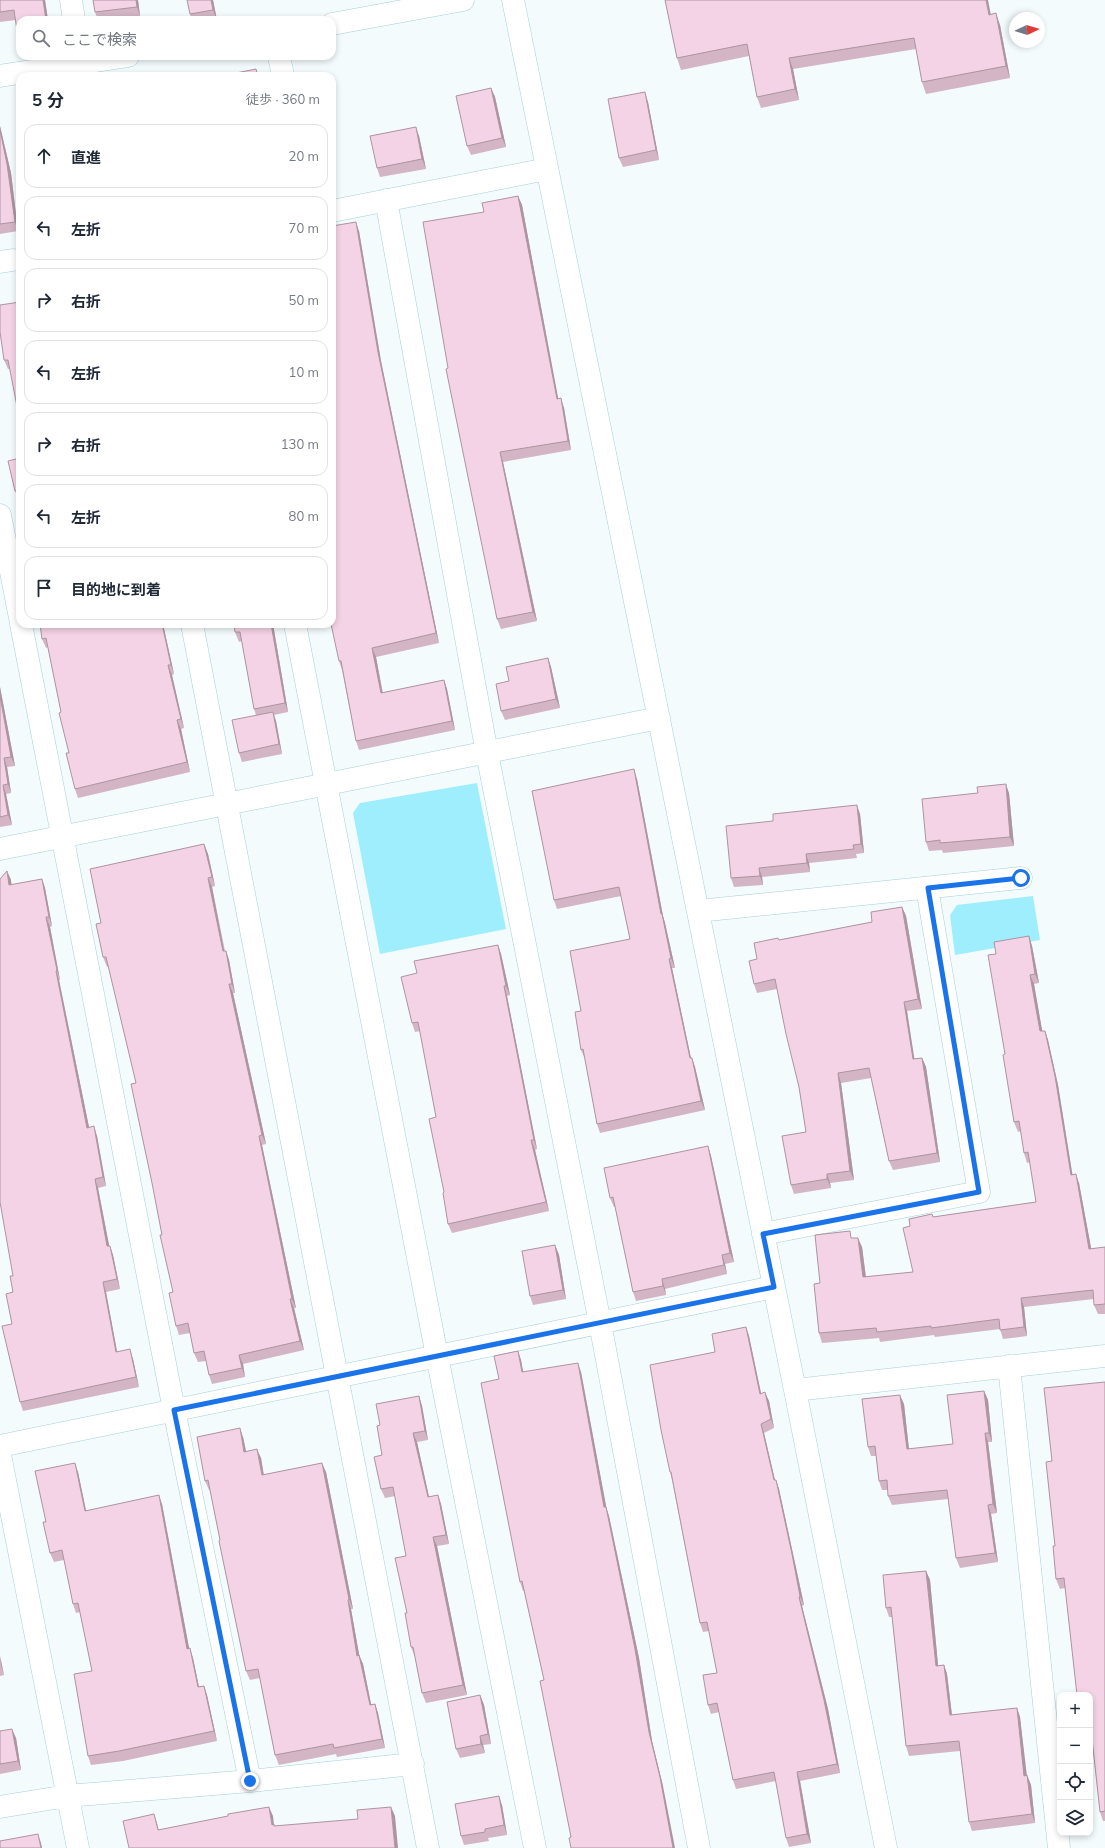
<!DOCTYPE html>
<html lang="ja">
<head>
<meta charset="utf-8">
<style>
	:root { --surface:#fff; --page:#f6f6f7; --text:#1f2937; --muted:#747a83; --line:#e0e1e3 }
	body { margin:0; font-family:Mulish,"Noto Sans JP",sans-serif; background:var(--page); color:var(--text) }
	.controls { position:absolute; right:12px; bottom:12px; display:grid; overflow:hidden; border-radius:8px; box-shadow:0 2px 6px #0003 }
	.controls button { width:36px; height:36px; display:grid; place-items:center; padding:0; border:0; border-bottom:1px solid var(--line); background:var(--surface); color:var(--text); font:20px sans-serif }
	.compass { position:absolute; left:1009px; top:12px; width:36px; height:36px; border-radius:50%; background:var(--surface); box-shadow:0 2px 6px #0003; rotate:86deg }
	.stop { position:absolute; width:12px; height:12px; margin:-9px; border:3px solid #1a73e8; border-radius:50%; background:#fff }
	.stop.end { background:#1a73e8; border-color:#fff; box-shadow:0 1px 4px #0008 }
	.list { margin:0; padding:0; list-style:none }
	h2 { display:flex; justify-content:space-between; align-items:center; height:52px; margin:0; padding:0 16px; font-size:17px }
	h2 small { font-size:13px; font-weight:400; color:var(--muted) }
	.list li { display:grid; grid-template-columns:26px 1fr auto; gap:12px; align-items:center; box-sizing:border-box; height:64px; margin:0 8px 8px; padding:0 8px; border:1px solid var(--line); border-radius:12px }
	.list b { display:block; font-size:15px; white-space:nowrap }
	.list em { font-size:13px; font-style:normal; color:var(--muted) }
	.icon { flex:none; width:22px; height:22px; fill:none; stroke:currentColor; stroke-width:2; stroke-linecap:round; stroke-linejoin:round }
	.map { position:relative; flex:none; width:1105px; height:1848px; overflow:hidden }
	.search { position:absolute; background:var(--surface); box-shadow:0 2px 6px #0003; left:16px; top:16px; width:320px; height:44px; display:flex; align-items:center; gap:10px; box-sizing:border-box; padding:0 14px; border-radius:12px; color:var(--muted); font-size:15px }
	.panel { position:absolute; background:var(--surface); box-shadow:0 2px 6px #0003; left:16px; top:72px; width:320px; height:556px; border-radius:12px }
	.map>svg:first-child { display:block }
	.green { fill:#9eeefe }
	.lines { fill:none; stroke-linecap:round; stroke-linejoin:round }
	.minor-casing { stroke:#a7d0d8; stroke-width:23 }
	.minor { stroke:#fff; stroke-width:22 }
	.wall { fill:#d3b5c6 }
	.shaded-wall { fill:#ac94a1 }
	.building { fill:#f5d3e6; stroke:#ac94a1 }
	.route { stroke:#1a73e8; stroke-width:5 }
</style>
</head>
<body>
<div class="map">
<svg width="1105" height="1848" viewBox="0 0 1105 1848">
	<rect width="100%" height="100%" fill="#f3fbfd"/>
	<!-- green -->
	<path class="green" d="M477 783 506 929 380 954 353 813 360 803Z
		M1033 896 1040 940 955 955 950 915 957 905Z"/>
	<g class="lines">
		<defs>
			<path id="minor" d="M71 0 74 20
				M513 0 795 1390 886 1848
				M332 24 463 0
				M279 56 283 76
				M0 76 128 56
				M386 200 487 753 600 1323 699 1848
				M332 211 547 169
				M0 262 13 260
				M0 515 20 618
				M21 624 174 1410 250 1781
				M192 624 428 1848
				M295 624 437 1356 535 1848
				M0 849 659 718
				M698 911 1021 878
				M763 1234 979 1192 927 888
				M1009 1366 1059 1848
				M795 1390 1105 1356
				M0 1446 774 1287
				M0 1455 78 1848
				M0 1807 67 1796 250 1781 413 1764"/>
		</defs>
		<!-- minor casing -->
		<use href="#minor" class="minor-casing"/>
		<!-- minor -->
		<use href="#minor" class="minor"/>
	</g>
	<!-- wall -->
	<path class="wall" d="M0 0H45L48 20H20V43L18 38 16 20 0 22Z
		M93 0H138L140 16 114 20H98L95 12Z
		M213 0 217 20H192L190 14Z
		M665 0 991 14 1000 25 1010 78 926 94 922 82 916 49 793 69 799 100 761 108 757 97 749 56 681 70 677 58Z
		M491 88 495 97 506 147 471 155 467 146Z
		M648 102 659 160 623 167 619 158Z
		M0 126 11 173 18 231 0 234Z
		M419 136 426 169 380 177 377 168Z
		M518 196 522 205 558 399 564 408 571 450 503 462 537 621 501 629 497 619 448 368 484 212Z
		M359 231 381 361 439 643 376 657 383 693 444 680 447 689 455 730 359 750 356 741 342 670 339 661Z
		M20 302 10 369H8L4 360Z
		M20 458V500H19L15 491Z
		M163 624 174 674 172 675 184 728 181 729 190 772 78 798 75 789 69 753 48 647 46 648 42 639Z
		M273 624 288 712 274 715 276 721 282 754 242 762 239 753 256 715 254 709 242 641 239 642 235 632Z
		M548 658 551 667 560 708 505 720 501 711 509 681Z
		M0 687 15 766 7 767 11 793 6 794 12 825 0 827Z
		M637 779 663 916 665 923 675 968H672L691 1058H692L695 1067 705 1110 600 1133 597 1124 585 1059 581 1050V1011L630 939 621 896 557 909 554 900Z
		M1009 793 1014 846 943 853 942 850 929 851 926 842Z
		M860 814 864 853 856 854 857 858 809 863 810 872 762 877 763 885 734 887 731 878Z
		M204 844 208 854 215 886 212 887 225 951H226L229 960 235 993H233L266 1144 262 1145 296 1308H294L304 1350 243 1364 245 1377 212 1384 209 1375 206 1361 198 1362 194 1353 190 1333 179 1335 176 1326 173 1292 162 1235 136 1083 109 966 107 967 103 957 101 923Z
		M7 871 11 880V885L42 879 45 888 52 926 50 927 60 980H59L89 1127 97 1136 106 1186 98 1188 109 1246H110L113 1255 120 1289 106 1292 117 1352 133 1359 139 1387 23 1411 20 1402 12 1324 13 1276Z
		M902 907 906 916 922 1009 907 1011 914 1059 922 1058 926 1067 940 1162 893 1170 889 1161 871 1078 841 1083 854 1180 830 1183 831 1188 794 1194 791 1185 806 1132 799 1087 777 989 757 993 754 984 757 959 779 940 872 922Z
		M1029 936 1032 946 1039 983 1034 984 1042 1031H1045L1048 1040 1058 1085 1072 1174 1079 1183 1091 1249 1105 1247V1314H1098L1094 1305V1299L1024 1307 1027 1336 1003 1339 1000 1329 935 1337 934 1335 880 1342 879 1338 822 1343 819 1333 820 1283 852 1238 862 1247 866 1277 913 1272 910 1226 932 1214 933 1217 1036 1202 1030 1162 1027 1163 1024 1153 1021 1131 1018 1132 1014 1122 1005 1054 996 954Z
		M498 945 501 954 510 995 507 996 537 1149 535 1150 549 1211 452 1233 448 1224 436 1117 420 1031 415 1032 412 1023 417 973Z
		M708 1146 711 1156 734 1262 725 1264 727 1274 665 1289 666 1295 636 1301 633 1292 615 1207H614L610 1198Z
		M555 1245 559 1255 566 1299 533 1305 530 1296Z
		M746 1327 749 1336 761 1393 769 1401 774 1428 764 1433 775 1480H776L779 1489 795 1563 804 1605 802 1606 828 1709 840 1773 800 1781 811 1843 789 1847 786 1838 776 1781 736 1789 733 1780 719 1712 711 1714 708 1705 717 1673 709 1631 703 1632 700 1623 672 1480 670 1472 715 1352Z
		M518 1351 521 1360 523 1372H581L606 1507 609 1516 639 1658 652 1741 663 1786 571 1837 544 1680 524 1591H523L520 1582 499 1379Z
		M1105 1382V1821H1103L1100 1812 1090 1725V1695L1065 1588 1060 1589 1056 1579 1052 1461Z
		M984 1391 988 1400 992 1442H988L997 1513 991 1514 998 1562 960 1568 956 1558 948 1499 892 1505 888 1496V1490H882L879 1481 876 1456H871L868 1447 904 1404 909 1449 953 1444Z
		M419 1396 422 1406 428 1440 417 1442 429 1497 438 1495 441 1504 449 1544 437 1546 467 1695 426 1703 422 1693 415 1657 411 1647 407 1613 406 1556 395 1496 385 1498 381 1489 382 1455 380 1425Z
		M243 1437 246 1451 261 1458 264 1475 326 1472 353 1609H351L359 1655 363 1664 371 1704H375L378 1713 385 1748 337 1757 336 1754 279 1765 275 1755 260 1678 250 1680 246 1671 220 1540 210 1490H209L205 1481Z
		M78 1472 86 1511 162 1504 189 1649 193 1658 199 1687 204 1686 207 1695 217 1741 123 1761 91 1765 88 1756 92 1671 80 1612 76 1613 73 1604 64 1560 54 1562 50 1553 46 1522Z
		M926 1571 930 1580 938 1666 944 1665 947 1674 952 1715 1017 1708 1020 1717 1026 1776 1027 1775 1031 1785 1035 1823 972 1831 969 1822 960 1751 909 1756 906 1746 892 1617H889L886 1608Z
		M0 1656 4 1675 0 1676Z
		M480 1695 484 1705 491 1744 483 1745 485 1753 460 1758 456 1749Z
		M0 1731 16 1738 21 1770 0 1774Z
		M502 1805 507 1835 488 1838 489 1841 464 1845 461 1836Z"/>
	<!-- shaded-wall -->
	<path class="shaded-wall" d="M43 0H45L48 20H46Z
		M136 0H138L140 16 137 7Z
		M211 0H213L217 20 213 10Z
		M986 0H988L993 26 989 15Z
		M996 13 1000 25 1010 78 1006 66Z
		M789 58 793 69 799 100 795 89Z
		M491 88 495 97 506 147 502 138Z
		M645 92 648 102 659 160 656 150Z
		M0 126 11 173 18 231 15 222 0 130Z
		M416 127 419 136 426 169 422 159Z
		M518 196 522 205 560 408 557 399Z
		M356 222 359 231 381 361 439 643 436 633 378 352Z
		M561 398 564 408 571 450 568 441Z
		M500 452 503 462 537 621 533 612Z
		M162 624H163L174 674 171 665Z
		M271 624H273L288 712 285 703Z
		M372 648 376 657 384 702 381 693Z
		M548 658 551 667 560 708 556 699Z
		M168 665 172 675 184 728 181 719Z
		M444 680 447 689 455 730 452 721Z
		M0 687 15 766 11 757 0 696Z
		M273 712 276 721 282 754 279 744Z
		M177 720 181 729 190 772 187 762Z
		M4 758 7 767 11 793 8 784Z
		M634 769 637 779 663 916 665 923 675 968 671 958 661 914Z
		M1006 784 1009 793 1014 846 1010 837Z
		M3 785 6 794 12 825 8 815Z
		M857 805 860 814 864 853 861 844Z
		M204 844 208 854 215 886 212 877Z
		M806 854 809 863 810 872 807 863Z
		M759 868 762 877 763 885 760 876Z
		M7 871 11 880 13 895 9 885Z
		M208 878 212 887 226 961 223 951Z
		M42 879 45 888 52 926 49 917Z
		M902 907 906 916 922 1009 918 999Z
		M46 917 50 927 60 980 57 970Z
		M1029 936 1032 946 1039 983 1035 974Z
		M498 945 501 954 510 995 506 986Z
		M226 951 229 960 235 993 232 984Z
		M669 959 672 968 693 1068 690 1058Z
		M56 971 59 980 91 1137 87 1128Z
		M1030 975 1034 984 1044 1041 1040 1031Z
		M229 984 233 993 266 1144 262 1135Z
		M504 986 507 996 537 1149 534 1140Z
		M904 1002 907 1011 916 1069 913 1059Z
		M1045 1031 1048 1040 1058 1085 1074 1184 1071 1175Z
		M692 1058 695 1067 705 1110 701 1101Z
		M922 1058 926 1067 940 1162 937 1153Z
		M838 1073 841 1083 854 1180 850 1171Z
		M94 1126 97 1136 106 1186 103 1177Z
		M259 1136 262 1145 296 1308 292 1299Z
		M531 1140 535 1150 549 1211 546 1202Z
		M708 1146 711 1156 734 1262 730 1253Z
		M827 1174 830 1183 831 1188 827 1179Z
		M1076 1174 1079 1183 1093 1258 1089 1249Z
		M95 1179 98 1188 111 1255 107 1246Z
		M858 1238 862 1247 867 1286 863 1277Z
		M555 1245 559 1255 566 1299 563 1290Z
		M110 1246 113 1255 120 1289 117 1279Z
		M722 1255 725 1264 727 1274 724 1265Z
		M662 1279 665 1289 666 1295 663 1286Z
		M103 1282 106 1292 119 1362 116 1352Z
		M1021 1298 1024 1307 1027 1336 1024 1327Z
		M290 1299 294 1308 304 1350 300 1341Z
		M746 1327 749 1336 763 1403 760 1394Z
		M130 1349 133 1359 139 1387 136 1377Z
		M518 1351 521 1360 525 1382 522 1372Z
		M239 1355 243 1364 245 1377 242 1368Z
		M578 1363 581 1372 608 1516 604 1507Z
		M984 1391 988 1400 992 1442 989 1433Z
		M765 1392 769 1401 774 1428 771 1419Z
		M900 1395 904 1404 910 1459 907 1449Z
		M419 1396 422 1406 428 1440 425 1431Z
		M761 1424 764 1433 777 1489 774 1480Z
		M240 1428 243 1437 248 1461 244 1452Z
		M413 1433 417 1442 431 1506 428 1497Z
		M985 1433 988 1442 997 1513 993 1504Z
		M257 1449 261 1458 265 1484 262 1475Z
		M75 1463 78 1472 88 1520 85 1511Z
		M322 1463 326 1472 353 1609 349 1599Z
		M776 1480 779 1489 795 1563 804 1605 800 1596Z
		M159 1495 162 1504 191 1658 187 1649Z
		M438 1495 441 1504 449 1544 446 1535Z
		M988 1505 991 1514 998 1562 995 1553Z
		M606 1507 609 1516 639 1658 652 1741 663 1786 675 1848H673L649 1732Z
		M433 1537 437 1546 467 1695 463 1685Z
		M926 1571 930 1580 939 1675 936 1666Z
		M799 1597 802 1606 828 1709 840 1773 837 1764Z
		M348 1600 351 1609 361 1665 357 1656Z
		M190 1648 193 1658 201 1697 198 1687Z
		M359 1655 363 1664 373 1714 370 1705Z
		M0 1656 4 1675 1 1665Z
		M944 1665 947 1674 953 1724 950 1715Z
		M204 1686 207 1695 217 1741 214 1731Z
		M480 1695 484 1705 491 1744 488 1734Z
		M375 1704 378 1713 385 1748 382 1739Z
		M1017 1708 1020 1717 1028 1785 1024 1776Z
		M12 1729 16 1738 21 1770 18 1761Z
		M480 1736 483 1745 485 1753 481 1744Z
		M797 1772 800 1781 811 1843 807 1834Z
		M1027 1775 1031 1785 1035 1823 1032 1814Z
		M499 1796 502 1805 507 1835 504 1825Z
		M269 1807 273 1816 275 1834 272 1825Z
		M391 1807 395 1816 398 1848H395Z
		M154 1814 157 1823 161 1840 158 1830Z
		M38 1834 41 1843 42 1848H41Z"/>
	<!-- building -->
	<path class="building" d="M0 0H43L46 20H20V37L18 38 14 10 0 12Z
		M93 0H136L137 7 95 12Z
		M187 0H211L213 10 190 14Z
		M665 0H986L989 15 996 13 1006 66 922 82 914 38 789 58 795 89 757 97 747 44 677 58Z
		M256 69 258 76H221Z
		M491 88 502 138 467 146 456 96Z
		M645 92 656 150 619 158 608 99Z
		M416 127 422 159 377 168 370 136Z
		M0 130 7 164 15 222 0 224Z
		M518 196 557 399 561 398 568 441 500 452 533 612 497 619 446 369 448 368 423 222 484 212 482 203Z
		M356 222 378 352 436 633 372 648 381 693 444 680 452 721 356 741 341 661H339L331 624H332V226Z
		M20 302V422L8 360H4L0 332V305Z
		M20 458V490L15 491 8 461Z
		M40 624H162L171 665H168L181 719 177 720 187 762 75 789 66 753H69L59 713 61 712 46 638 42 639Z
		M234 624H271L285 703 254 709 240 632H235Z
		M548 658 556 699 501 711 496 684 509 681 506 667Z
		M0 696 11 757 4 758 8 784 3 785 8 815 0 817Z
		M273 712 279 744 239 753 232 720Z
		M634 769 661 914H662L671 958 669 959 690 1058H692L701 1101 597 1124 583 1049 581 1050 575 1012 581 1011 570 951 630 939 619 887 554 900 532 791Z
		M1006 784 1010 837 940 843V840L926 842 922 799 978 793 977 787Z
		M857 805 861 844 853 845 854 849 806 854 807 863 759 868 760 876 731 878 726 826 773 821V814Z
		M204 844 212 877 208 878 223 951H226L232 984H229L262 1135 259 1136 292 1299H290L300 1341 239 1355 242 1368 209 1375 204 1351 194 1353 188 1323 176 1326 169 1293 173 1292 160 1235H162L152 1183 131 1084 136 1083 106 957H103L96 924 101 923 90 869Z
		M7 871 9 885 42 879 49 917H46L57 970 56 971 87 1128 94 1126 103 1177 95 1179 107 1246H110L117 1279 103 1282 116 1352 130 1349 136 1377 20 1402 2 1326 12 1324 6 1294 13 1292 10 1276H13L0 1202V879Z
		M902 907 918 999 904 1002 913 1059 922 1058 937 1153 889 1161 869 1068 838 1073 850 1171 827 1174V1179L791 1185 782 1136 806 1132 799 1087 786 1034 775 979 754 984 749 961 757 959 754 943 778 938 779 940 872 922 871 912Z
		M1029 936 1035 974 1030 975 1040 1031H1045L1055 1076 1071 1175 1076 1174 1089 1249 1105 1247V1304L1094 1305 1093 1290 1021 1298 1024 1327 1000 1330 999 1319 931 1328V1326L877 1332 876 1328 819 1333 814 1284 820 1283 815 1235 850 1231 851 1238H858L863 1277 913 1272 903 1228 910 1226 909 1219 932 1214 933 1217 1036 1202 1028 1152 1024 1153 1019 1121 1014 1122 1003 1055 1005 1054 988 955 996 954 994 942Z
		M498 945 506 986H504L534 1140H531L546 1202 448 1224 443 1193 444 1192 429 1119 436 1117 418 1022 412 1023 401 977 417 973 414 961Z
		M708 1146 730 1253 722 1255 724 1265 662 1279 663 1286 633 1292 613 1197 610 1198 604 1168Z
		M555 1245 563 1290 530 1296 522 1251Z
		M746 1327 760 1394 765 1392 771 1419 761 1424 774 1480H776L792 1554 800 1596 799 1597 824 1700 837 1764 797 1772 807 1834 786 1838 774 1772 733 1780 717 1703 708 1705 703 1675 717 1673 707 1622 700 1623 671 1472H670L661 1430 650 1365 715 1352 712 1334Z
		M518 1351 522 1372 578 1363 604 1507H606L635 1649 649 1732 660 1777 673 1848H571L569 1838 571 1837 540 1681 544 1680 522 1581 520 1582 481 1383 499 1379 494 1356Z
		M1105 1382V1811L1100 1812 1090 1720V1695H1077L1064 1578 1056 1579 1053 1546H1055L1046 1462 1052 1461 1044 1388Z
		M984 1391 989 1433H985L993 1504 988 1505 995 1553 956 1558 947 1490 888 1496 887 1480 879 1481 875 1446 868 1447 862 1399 900 1395 907 1449 953 1444 947 1395Z
		M419 1396 425 1431 413 1433 428 1497 438 1495 446 1535 433 1537 463 1685 422 1693 413 1647H411L405 1613H407L395 1558 406 1556 393 1487 381 1489 374 1457 382 1455 377 1426 380 1425 376 1404Z
		M240 1428 244 1452 257 1449 262 1475 322 1463 349 1599 348 1600 357 1656 359 1655 370 1705 375 1704 382 1739 334 1748 333 1744 275 1755 258 1669 246 1671 219 1541 220 1540 208 1480 205 1481 197 1437Z
		M75 1463 85 1511 159 1495 187 1649 190 1648 198 1687 204 1686 214 1731 119 1751 88 1756 74 1674 92 1671 78 1603 73 1604 62 1550 50 1553 43 1522H46L35 1471Z
		M926 1571 936 1666 944 1665 950 1715 1017 1708 1024 1776 1027 1775 1032 1814 969 1822 959 1741 906 1746 891 1607 886 1608 883 1575Z
		M480 1695 488 1734 480 1736 481 1744 456 1749 447 1702Z
		M12 1729 18 1761 0 1764V1731Z
		M499 1796 504 1825 485 1829V1832L461 1836 455 1804Z
		M269 1807 272 1825 274 1824V1826L358 1819 357 1810 391 1807 395 1848H129L123 1821 154 1814 158 1830 228 1816V1814Z
		M38 1834 41 1848H0V1841Z"/>
	<g class="lines">
		<!-- route -->
		<path class="route" d="M250 1781 174 1410 774 1287 763 1234 979 1192 928 888 1021 878"/>
	</g>
</svg>
<div class="controls">
<button>+</button>
<button>−</button>
<button><svg class="icon" aria-label="locate" viewBox="0 0 24 24"><circle cx="12" cy="12" r="6"/><path d="M12 2v4M12 18v4M2 12h4M18 12h4"/></svg></button>
<button><svg class="icon" aria-label="layers" viewBox="0 0 24 24"><path d="M12 4l9 5-9 5-9-5zM3 14l9 5 9-5"/></svg></button>
</div>
<svg class="compass" viewBox="-18 -18 36 36"><path d="M0-13l5 13h-10z" fill="#e53935"/><path d="M0 13l5-13h-10z" fill="#747a83"/></svg>
<div class="stop" style="left:1021px;top:878px"></div>
<div class="stop end" style="left:250px;top:1781px"></div>
<div class="search"><svg class="icon" aria-label="search" viewBox="0 0 24 24"><circle cx="10" cy="10" r="6"/><path d="M15 15l6 6"/></svg>ここで検索</div>
<section class="panel">
<h2>5 分<small>徒歩 · 360 m</small></h2>
<ul class="list">
<li><svg class="icon" aria-label="ahead" viewBox="0 0 24 24"><path d="M12 20V5M6 11l6-6 6 6"/></svg><div><b>直進</b></div><em>20 m</em></li>
<li><svg class="icon" aria-label="left" viewBox="0 0 24 24"><path d="M17 20v-9H6M10 6l-5 5 5 5"/></svg><div><b>左折</b></div><em>70 m</em></li>
<li><svg class="icon" aria-label="right" viewBox="0 0 24 24"><path d="M7 20v-9h11M14 6l5 5-5 5"/></svg><div><b>右折</b></div><em>50 m</em></li>
<li><svg class="icon" aria-label="left" viewBox="0 0 24 24"><path d="M17 20v-9H6M10 6l-5 5 5 5"/></svg><div><b>左折</b></div><em>10 m</em></li>
<li><svg class="icon" aria-label="right" viewBox="0 0 24 24"><path d="M7 20v-9h11M14 6l5 5-5 5"/></svg><div><b>右折</b></div><em>130 m</em></li>
<li><svg class="icon" aria-label="left" viewBox="0 0 24 24"><path d="M17 20v-9H6M10 6l-5 5 5 5"/></svg><div><b>左折</b></div><em>80 m</em></li>
<li><svg class="icon" aria-label="arrive" viewBox="0 0 24 24"><path d="M6 21V4h12l-3 4 3 4H6"/></svg><div><b>目的地に到着</b></div></li>
</ul>
</section>
</div>
</body>
</html>
